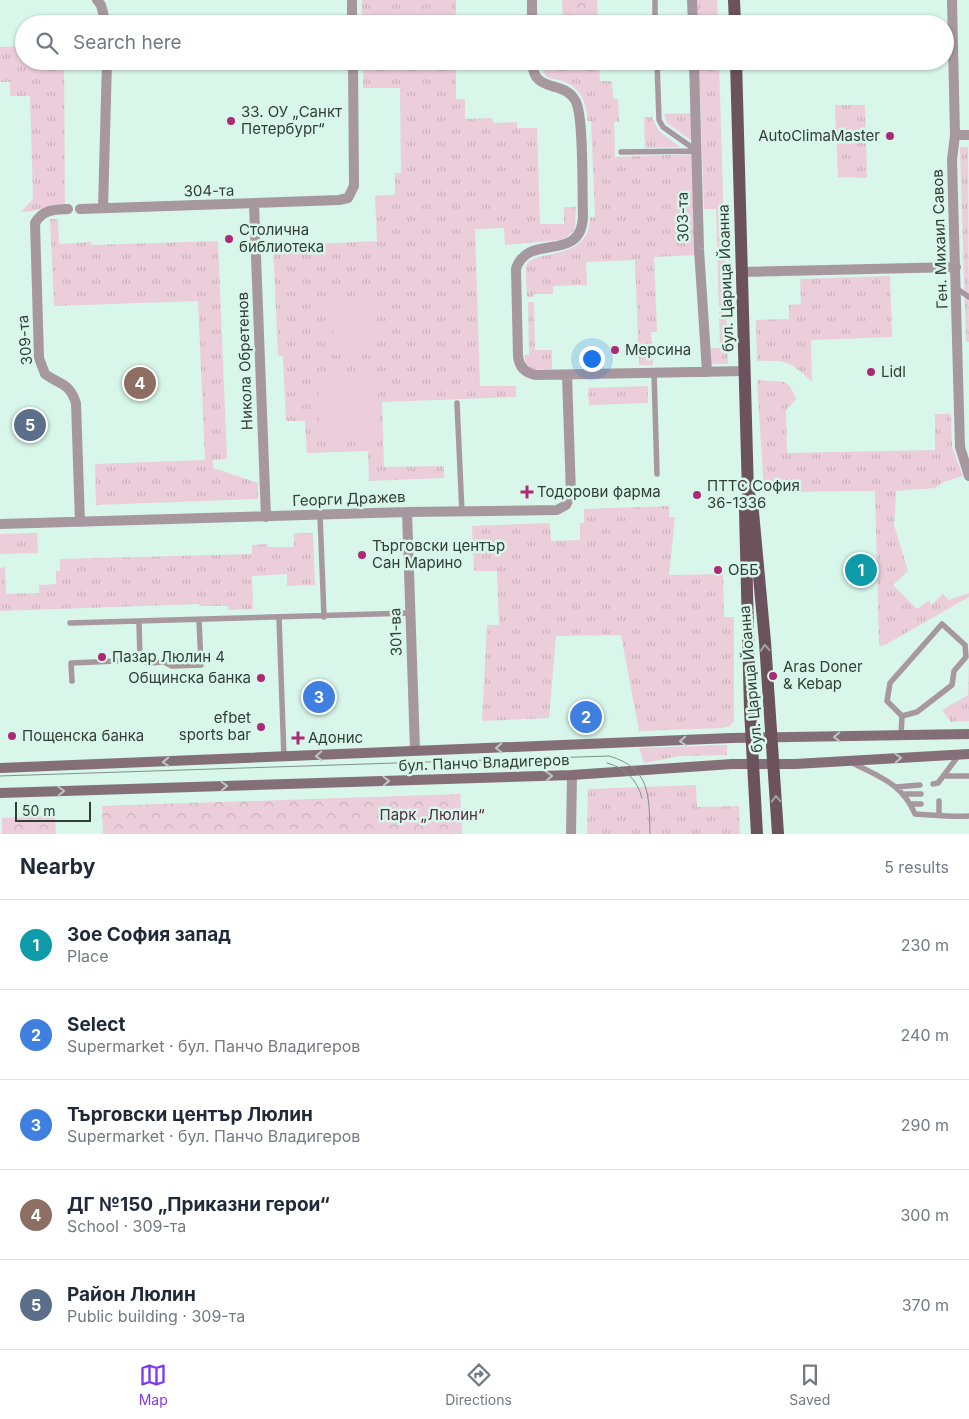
<!DOCTYPE html>
<html lang="en">
<head>
<meta charset="utf-8">
<style>
	:root { --surface:#fff; --page:#f6f6f7; --text:#1f2937; --muted:#747a83; --line:#e0e1e3; --accent:#7c3aed }
	body { margin:0; font-family:Inter,sans-serif; background:var(--page); color:var(--text) }
	.scale { position:absolute; left:15px; bottom:12px; width:76px; box-sizing:border-box; padding-left:5px; border:2px solid #323e39; border-top:0; font-size:14px; line-height:18px; white-space:nowrap; color:#323e39; -webkit-text-stroke:4px #d8f6ea; paint-order:stroke }
	.you { position:absolute; left:591px; top:358px; width:18px; height:18px; margin:-12px; border:4px solid #fff; border-radius:50%; background:#1a73e8; box-shadow:0 0 0 8px #1a73e833 }
	.badge { display:grid; place-items:center; width:32px; height:32px; border-radius:50%; background:var(--accent); color:#fff; font-size:16px; font-weight:700 }
	.pin { position:absolute; translate:-50% -50%; border:2px solid #fff; box-shadow:0 1px 5px #0006 }
	.list { margin:0; padding:0; list-style:none }
	h2 { display:flex; justify-content:space-between; align-items:center; height:65px; margin:0; padding:0 20px; font-size:21px }
	h2 small { font-size:16px; font-weight:400; color:var(--muted) }
	.list li { display:grid; grid-template-columns:32px 1fr auto; gap:15px; align-items:center; box-sizing:border-box; height:90px; padding:0 20px; border-top:1px solid var(--line) }
	.list b { display:block; font-size:19px; white-space:nowrap }
	.list p { margin:0; font-size:16px; white-space:nowrap; color:var(--muted) }
	.list em { font-size:16px; font-style:normal; color:var(--muted) }
	.icon { flex:none; width:28px; height:28px; fill:none; stroke:currentColor; stroke-width:2; stroke-linecap:round; stroke-linejoin:round }
	.map { position:relative; flex:none; width:969px; height:834px; overflow:hidden }
	.search { position:absolute; background:var(--surface); box-shadow:0 1px 4px #0004; left:15px; right:15px; top:15px; height:55px; display:flex; align-items:center; gap:12px; box-sizing:border-box; padding:0 18px; border-radius:28px; color:var(--muted); font-size:19px }
	.sheet { height:515px; background:var(--surface) }
	nav { display:flex; justify-content:space-around; align-items:center; box-sizing:border-box; height:70px; border-top:1px solid var(--line); background:var(--surface); font-size:14px; color:var(--muted) }
	nav a { display:grid; justify-items:center; gap:2px }
	nav .on { color:var(--accent) }
	.map>svg:first-child { display:block }
	.grass { fill:url(#grass-tufts) }
	.park { fill:url(#park-crowns) }
	.pitch { fill:#ebceda }
	.lines { fill:none; stroke-linecap:round; stroke-linejoin:round }
	.service { stroke:#a7979e; stroke-width:5.5 }
	.minor { stroke:#a7979e; stroke-width:10 }
	.secondary { stroke:#846e77; stroke-width:10 }
	.primary { stroke:#6b525d; stroke-width:12 }
	.tram { stroke:#7f938b; stroke-width:1 }
	.oneway { stroke:#a2a4a4 }
	.oneway2 { stroke:#bbc6c2 }
	.poi-dot { fill:#ac2973; stroke:#d8f6ea; stroke-width:2 }
	.labels { text-anchor:middle; stroke-width:5; stroke-linejoin:round; paint-order:stroke }
	.poi-label { font-size:15px; fill:#323e39; stroke:#d8f6ea; text-anchor:start }
	.street-label { font-size:15px; fill:#323e39; stroke:#d8f6ea }
	.park-label { font-size:15px; fill:#582a40; stroke:#d8f6ea }
</style>
</head>
<body>
<div class="map">
<svg width="969" height="834" viewBox="0 0 969 834">
	<defs>
		<pattern id="grass-tufts" width="24" height="20" patternUnits="userSpaceOnUse" patternTransform="scale(1.25)"><rect width="24" height="20" fill="#ebceda"/><path d="M3 7l-1-3M5 7V3M7 7l1-3M15 17l-1-3M17 17v-4M19 17l1-3" fill="none" stroke="#cab2bc"/></pattern>
		<pattern id="park-crowns" width="20" height="18" patternUnits="userSpaceOnUse" patternTransform="scale(1.25)"><rect width="20" height="18" fill="#ebceda"/><path d="M2 6a3 3 0 1 1 6 0M12 15a3 3 0 1 1 6 0" fill="none" stroke="#cab2bc"/></pattern>
	</defs>
	<rect width="100%" height="100%" fill="#d8f6ea"/>
	<!-- grass -->
	<path class="grass" d="M362 0H456V24H362Z
		M562 0H597L598 24H563Z
		M697 0H717L718 24H698Z
		M24 46V61H64L65 205C48 205 37 212 21 212L33 199 30 96H10V82H0V47Z
		M363 61H456V99H465V119L492 118 493 123 517 122V128H537L540 224H564V207H576L575 229 567 237 560 240 505 245 504 228 475 229 480 386H516V397L382 402 384 467 444 466V478L369 481 368 451 307 453 305 421H286L283 356 278 355 273 246 377 241 375 196 395 195V173H401L400 88H363Z
		M563 61H599L600 81H612L613 99H618L619 122H614L615 157 693 154 696 255 654 257 657 332H651L653 365H639L635 260 586 262 587 285 553 286V294H534L533 297H527C527 288 525 274 526 267 529 247 590 265 590 217H595L591 121H588C586 104 582 89 565 82 559 79 552 80 546 76L540 64H563Z
		M699 61H719L728 364H711L710 348H720L716 209H704Z
		M835 105H865L867 178 838 177Z
		M691 113 692 141 667 123 664 114Z
		M644 117H652L659 131 680 147 645 148Z
		M960 147H968L969 342H966Z
		M50 219H58L59 244 91 242 92 245 218 241 227 459 213 460V468L258 483V499L96 505 95 464 205 460 198 301 54 306Z
		M890 276 892 337 811 340 812 382C790 362 789 360 757 361L756 320 789 319V305L801 304 800 279Z
		M528 302H534L535 350H552V370L532 369 526 364 524 355H529Z
		M757 380 784 382 790 386 796 399 786 410 787 453 935 450V414H951L952 447 963 476 944 482 935 488 896 491 894 525 908 571 893 585 917 609 929 600 931 605 943 594 949 600 969 593V597L883 646 879 645 875 491 764 492Z
		M648 386V403L589 405 588 388Z
		M669 506V517H675L669 575 723 574 724 617H734V721L730 726 722 728 639 731 621 635 556 636 549 718 482 721 487 625H499L497 571H474L472 526 550 523 551 541 580 540V523H584V509Z
		M37 533 38 553 0 554V534Z
		M294 533H313L315 585 287 586V574L252 576 253 609 229 610 228 606H199V604L0 611V568L5 567 6 594 39 593V585L56 584V571H60V559L252 554V545L268 544V547H294Z
		M969 661V721L951 722 942 710 968 695Z
		M727 745V755L679 756 644 763 639 748Z
		M696 785 697 807 739 806 740 834H587L588 789Z"/>
	<!-- park -->
	<path class="park" d="M564 0H586L587 24H567V8H564Z
		M460 794 462 834H103L102 806Z
		M55 816 56 834H2V818Z"/>
	<!-- pitch -->
	<path class="pitch" d="M375 301 377 353 334 355 332 303Z
		M377 377 380 433 320 436 318 379Z"/>
	<g class="lines">
		<!-- service -->
		<path class="service" d="M655 0V24
			M657 61 659 120 663 127 697 151
			M621 152 697 151
			M956 288 969 297
			M654 373 657 474
			M457 403 462 513
			M320 515 324 617
			M279 618 284 758
			M70 623 411 613
			M140 660 148 663 164 662 172 666 201 665 199 620
			M72 681 71 663 140 660 139 622
			M901 735 902 716 917 712 952 685 954 671 966 657 965 645 942 624 890 683 887 701 902 716
			M851 762C879 777 902 783 915 814 934 815 950 817 969 816
			M943 776H969
			M933 784 938 783 959 755
			M896 787 920 785
			M905 794H921
			M939 801V815
			M911 804H921"/>
		<!-- minor -->
		<path class="minor" d="M97 0 101 5 106 24
			M352 0V24
			M532 0V24
			M692 0 693 24
			M952 0 955 135 952 160 960 447 969 476
			M532 61C533 96 565 78 576 102 584 118 582 194 583 217 581 264 527 232 516 269L518 356C519 367 525 373 536 375L745 371
			M694 61 699 249 707 372
			M955 135H969
			M254 204 266 517
			M103 208 107 61
			M68 209C54 210 43 209 35 223L39 358 45 374C60 385 69 382 76 403L80 522
			M80 209 339 200 348 198 354 186 353 61
			M742 272 956 267
			M407 512 415 750
			M0 524 407 512 557 510 566 505 571 495 567 375
			M571 834 572 775"/>
		<!-- secondary -->
		<path class="secondary" d="M0 768 731 738 969 734
			M0 793 572 775 732 764H795L969 754"/>
		<!-- primary -->
		<path class="primary" d="M734 0 735 24
			M736 61 748 493 752 501 765 642 778 834
			M745 510 750 710 757 834"/>
		<!-- tram -->
		<path class="tram" d="M607 763C625 768 637 779 642 798
			M0 776 609 756C651 768 649 796 650 834"/>
	</g>
	<!-- one-way arrows -->
	<defs><path id="oneway-chevron" d="M-2-3.5L2.5 0L-2 3.5" fill="none" stroke-width="1.6" stroke-linecap="round" stroke-linejoin="round" transform="scale(1.25)"/></defs>
	<g class="oneway">
		<use href="#oneway-chevron" transform="translate(765 648) rotate(-94)"/>
		<use href="#oneway-chevron" transform="translate(776 799) rotate(-92)"/>
	</g>
	<g class="oneway2">
		<use href="#oneway-chevron" transform="translate(837 737) rotate(179)"/>
		<use href="#oneway-chevron" transform="translate(683 741) rotate(177)"/>
		<use href="#oneway-chevron" transform="translate(499 748) rotate(178)"/>
		<use href="#oneway-chevron" transform="translate(319 756) rotate(177)"/>
		<use href="#oneway-chevron" transform="translate(898 758) rotate(-3)"/>
		<use href="#oneway-chevron" transform="translate(166 762) rotate(178)"/>
		<use href="#oneway-chevron" transform="translate(549 776) rotate(-2)"/>
		<use href="#oneway-chevron" transform="translate(386 781) rotate(-2)"/>
		<use href="#oneway-chevron" transform="translate(224 786) rotate(-2)"/>
		<use href="#oneway-chevron" transform="translate(61 791) rotate(-2)"/>
	</g>
	<!-- markers -->
	<g class="poi-dot">
		<circle cx="231" cy="121" r="5"/>
		<circle cx="890" cy="136" r="5"/>
		<circle cx="229" cy="239" r="5"/>
		<circle cx="615" cy="350" r="5"/>
		<circle cx="871" cy="372" r="5"/>
		<path d="M524.5 484.5h5v5h5v5h-5v5h-5v-5h-5v-5h5z"/>
		<circle cx="697" cy="495" r="5"/>
		<circle cx="362" cy="555" r="5"/>
		<circle cx="718" cy="570" r="5"/>
		<circle cx="102" cy="657" r="5"/>
		<circle cx="773" cy="676" r="5"/>
		<circle cx="261" cy="678" r="5"/>
		<circle cx="261" cy="727" r="5"/>
		<circle cx="12" cy="736" r="5"/>
		<path d="M295.5 730.5h5v5h5v5h-5v5h-5v-5h-5v-5h5z"/>
	</g>
	<g class="labels">
		<!-- poi labels -->
		<g class="poi-label">
			<text x="241" y="117">33. ОУ „Санкт<tspan x="241" dy="17">Петербург“</tspan></text>
			<text x="880" y="141" text-anchor="end">AutoClimaMaster</text>
			<text x="239" y="235">Столична<tspan x="239" dy="17">библиотека</tspan></text>
			<text x="625" y="355">Мерсина</text>
			<text x="881" y="377">Lidl</text>
			<text x="707" y="491">ПТТС София<tspan x="707" dy="17">36-1336</tspan></text>
			<text x="537" y="497">Тодорови фарма</text>
			<text x="372" y="551">Търговски център<tspan x="372" dy="17">Сан Марино</tspan></text>
			<text x="728" y="575">ОББ</text>
			<text x="112" y="662">Пазар Люлин 4</text>
			<text x="783" y="672">Aras Doner<tspan x="783" dy="17">&amp; Kebap</tspan></text>
			<text x="251" y="683" text-anchor="end">Общинска банка</text>
			<text x="251" y="723" text-anchor="end">efbet<tspan x="251" dy="17">sports bar</tspan></text>
			<text x="22" y="741">Пощенска банка</text>
			<text x="308" y="743">Адонис</text>
		</g>
		<!-- street labels -->
		<g class="street-label">
			<text transform="translate(209 191) rotate(-1)" y="5">304-та</text>
			<text transform="translate(683 217) rotate(-91)" y="5">303-та</text>
			<text transform="translate(940 239) rotate(-92)" y="5">Ген. Михаил Савов</text>
			<text transform="translate(726 278) rotate(-92)" y="5">бул. Царица Йоанна</text>
			<text transform="translate(25 340) rotate(-95)" y="5">309-та</text>
			<text transform="translate(245 361) rotate(-92)" y="5">Никола Обретенов</text>
			<text transform="translate(349 499) rotate(-2)" y="5">Георги Дражев</text>
			<text transform="translate(396 632) rotate(-92)" y="5">301-ва</text>
			<text transform="translate(751 679) rotate(-95)" y="5">бул. Царица Йоанна</text>
			<text transform="translate(484 763) rotate(-2)" y="5">бул. Панчо Владигеров</text>
		</g>
		<!-- park labels -->
		<g class="park-label">
			<text x="432" y="820">Парк „Люлин“</text>
		</g>
	</g>
</svg>
<div class="scale">50 m</div>
<div class="you"></div>
<div class="pin badge" style="left:861px;top:570px;background:#0f9aa8">1</div>
<div class="pin badge" style="left:586px;top:717px;background:#3f7fe0">2</div>
<div class="pin badge" style="left:319px;top:697px;background:#3f7fe0">3</div>
<div class="pin badge" style="left:140px;top:383px;background:#8d6e63">4</div>
<div class="pin badge" style="left:30px;top:425px;background:#5c6f8a">5</div>
<div class="search"><svg class="icon" aria-label="search" viewBox="0 0 24 24"><circle cx="10" cy="10" r="6"/><path d="M15 15l6 6"/></svg>Search here</div>
</div>
<section class="sheet">
<h2>Nearby<small>5 results</small></h2>
<ul class="list">
<li><span class="badge" style="background:#0f9aa8">1</span><div><b>Зое София запад</b><p>Place</p></div><em>230 m</em></li>
<li><span class="badge" style="background:#3f7fe0">2</span><div><b>Select</b><p>Supermarket · бул. Панчо Владигеров</p></div><em>240 m</em></li>
<li><span class="badge" style="background:#3f7fe0">3</span><div><b>Търговски център Люлин</b><p>Supermarket · бул. Панчо Владигеров</p></div><em>290 m</em></li>
<li><span class="badge" style="background:#8d6e63">4</span><div><b>ДГ №150 „Приказни герои“</b><p>School · 309-та</p></div><em>300 m</em></li>
<li><span class="badge" style="background:#5c6f8a">5</span><div><b>Район Люлин</b><p>Public building · 309-та</p></div><em>370 m</em></li>
</ul>
</section>
<nav>
<a class="on"><svg class="icon" aria-label="map" viewBox="0 0 24 24"><path d="M3 6l6-2 6 2 6-2v14l-6 2-6-2-6 2zM9 4v14M15 6v14"/></svg>Map</a>
<a><svg class="icon" aria-label="directions" viewBox="0 0 24 24"><path d="M12 3l9 9-9 9-9-9zM9 14v-3h6M13 9l2 2-2 2"/></svg>Directions</a>
<a><svg class="icon" aria-label="saved" viewBox="0 0 24 24"><path d="M7 4h10v16l-5-4-5 4z"/></svg>Saved</a>
</nav>
</body>
</html>
